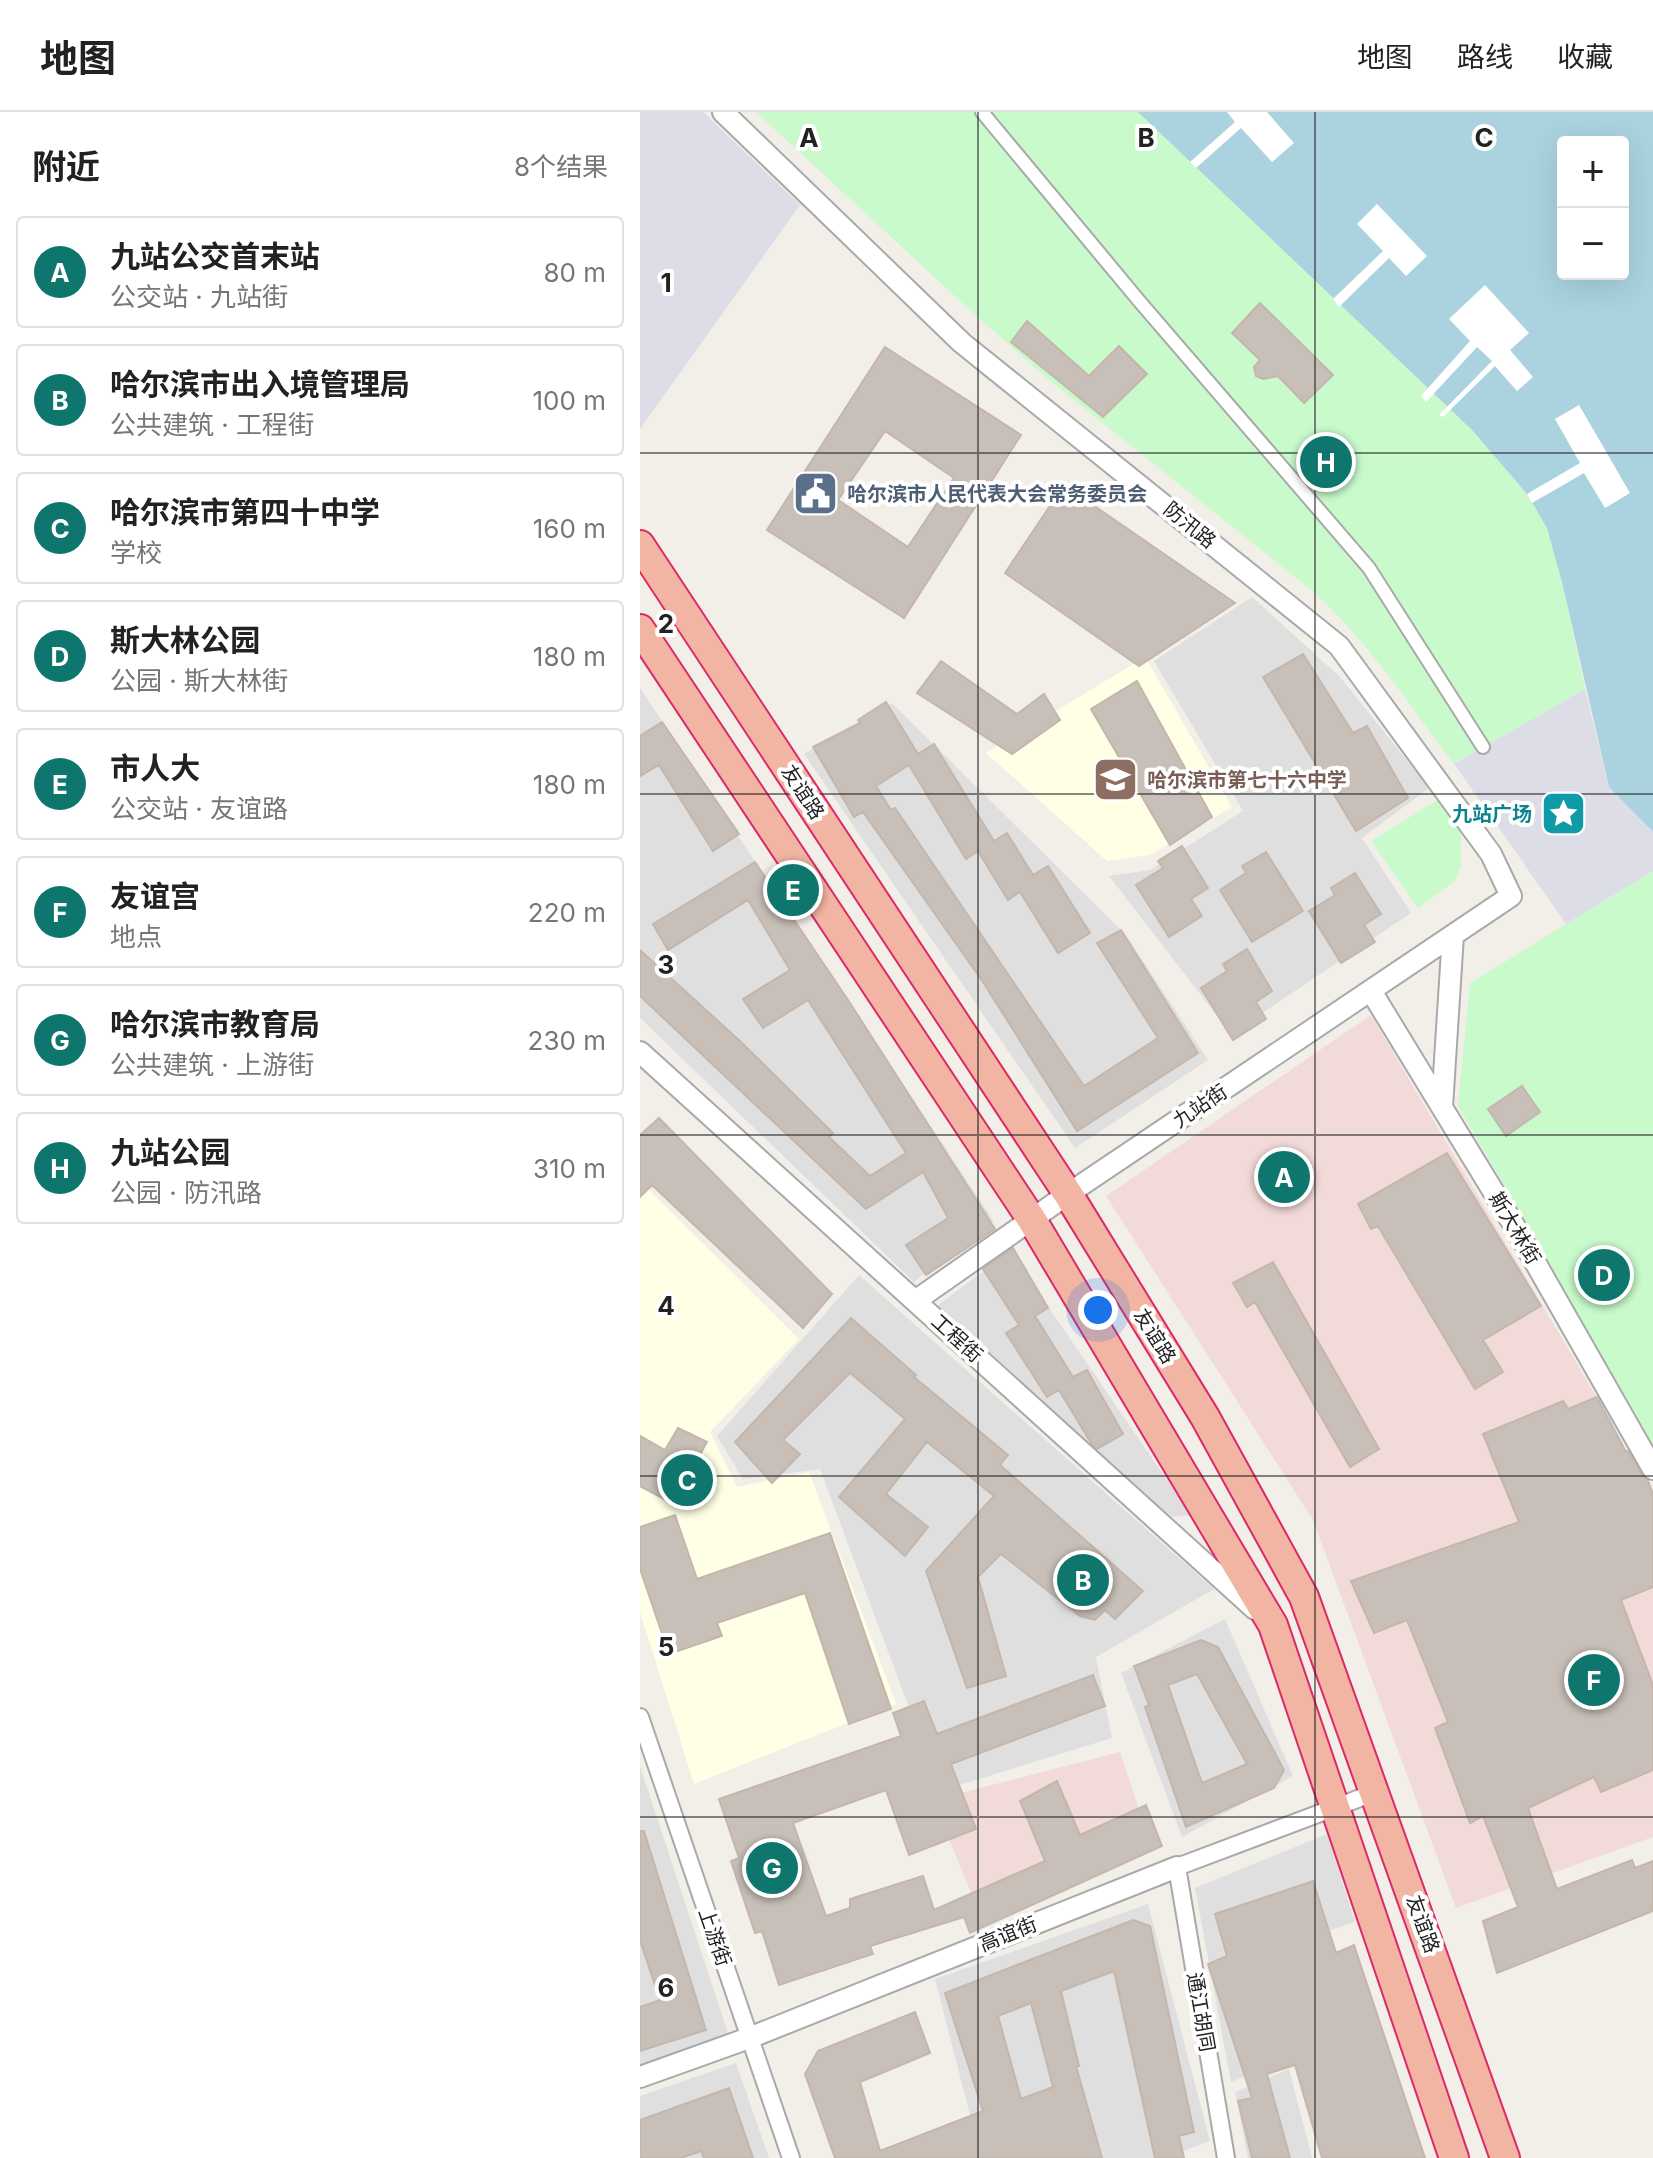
<!DOCTYPE html>
<html lang="zh">
<head>
<meta charset="utf-8">
<style>
	:root { --surface:#fff; --page:#f2f2f2; --text:#222; --muted:#767676; --line:#e0e0e0; --accent:#0f766e }
	body { margin:0; font-family:Inter,"Noto Sans SC",sans-serif; background:var(--page); color:var(--text) }
	.controls { position:absolute; right:24px; top:24px; display:grid; overflow:hidden; border-radius:8px; box-shadow:0 8px 32px #0002 }
	.controls button { width:72px; height:72px; display:grid; place-items:center; padding:0; border:0; border-bottom:2px solid var(--line); background:var(--surface); color:var(--text); font:40px sans-serif }
	.you { position:absolute; left:458px; top:1198px; width:28px; height:28px; margin:-20px; border:6px solid #fff; border-radius:50%; background:#1a73e8; box-shadow:0 0 0 12px #1a73e833 }
	.badge { display:grid; place-items:center; width:52px; height:52px; border-radius:50%; background:var(--accent); color:#fff; font-size:26px; font-weight:700 }
	.pin { position:absolute; translate:-50% -50%; border:4px solid #fff; box-shadow:0 2px 8px #0006 }
	.list { margin:0; padding:0; list-style:none }
	h2 { display:flex; justify-content:space-between; align-items:center; height:104px; margin:0; padding:0 32px; font-size:34px }
	h2 small { font-size:26px; font-weight:400; color:var(--muted) }
	.list li { display:grid; grid-template-columns:52px 1fr auto; gap:24px; align-items:center; box-sizing:border-box; height:112px; margin:0 16px 16px; padding:0 16px; border:2px solid var(--line); border-radius:8px }
	.list b { display:block; font-size:30px; white-space:nowrap }
	.list p { margin:0; font-size:26px; white-space:nowrap; color:var(--muted) }
	.list em { font-size:26px; font-style:normal; color:var(--muted) }
	.map { position:relative; flex:none; width:1013px; height:2046px; overflow:hidden }
	header { display:flex; align-items:center; gap:48px; box-sizing:border-box; height:112px; padding:0 40px; background:var(--surface); border-bottom:2px solid var(--line) }
	header strong { font-size:38px }
	nav { display:flex; gap:44px; margin-inline-start:auto; font-size:28px }
	main { display:flex }
	aside { flex:1; background:var(--surface) }
	.map>svg:first-child { display:block }
	.residential { fill:#e0dfdf }
	.commercial { fill:#f2dad9 }
	.education { fill:#ffffe5 }
	.park { fill:#c8facc }
	.plaza { fill:#dddde8 }
	.water { fill:#aad3df; fill-rule:evenodd }
	.pier { fill:#fff }
	.building { fill:#c7bfb8; stroke:#c4b6ab; stroke-width:2; fill-rule:evenodd }
	.lines { fill:none; stroke-linecap:round; stroke-linejoin:round }
	.pedestrian-casing { stroke:#a9a9a9; stroke-width:16 }
	.minor-casing { stroke:#a9a9a9; stroke-width:20 }
	.tertiary-casing { stroke:#a9a9a9; stroke-width:24 }
	.trunk-casing { stroke:#dc2a67; stroke-width:32 }
	.pedestrian { stroke:#fff; stroke-width:12 }
	.minor { stroke:#fff; stroke-width:16 }
	.tertiary { stroke:#fff; stroke-width:20 }
	.trunk { stroke:#f2b4a3; stroke-width:28 }
	.grid { fill:none; stroke:#222; stroke-width:2; stroke-opacity:0.55 }
	.labels { text-anchor:middle; stroke-width:8; stroke-linejoin:round; paint-order:stroke }
	.service-label { font-size:20px; font-weight:bold; fill:#4e5e75; stroke:#fff; text-anchor:start }
	.street-label { font-size:20px; fill:#222; stroke:#fff }
	.education-label { font-size:20px; font-weight:bold; fill:#785e54; stroke:#fff; text-anchor:start }
	.culture-label { font-size:20px; font-weight:bold; fill:#0d838f; stroke:#fff; text-anchor:end }
	.grid-label { font-size:26px; text-anchor:middle; font-weight:bold; fill:#222; stroke:#fff; stroke-width:8; stroke-linejoin:round; paint-order:stroke }
</style>
</head>
<body>
<header>
<strong>地图</strong>
<nav><a>地图</a><a>路线</a><a>收藏</a></nav>
</header>
<main>
<aside>
<h2>附近<small>8个结果</small></h2>
<ul class="list">
<li><span class="badge">A</span><div><b>九站公交首末站</b><p>公交站 · 九站街</p></div><em>80 m</em></li>
<li><span class="badge">B</span><div><b>哈尔滨市出入境管理局</b><p>公共建筑 · 工程街</p></div><em>100 m</em></li>
<li><span class="badge">C</span><div><b>哈尔滨市第四十中学</b><p>学校</p></div><em>160 m</em></li>
<li><span class="badge">D</span><div><b>斯大林公园</b><p>公园 · 斯大林街</p></div><em>180 m</em></li>
<li><span class="badge">E</span><div><b>市人大</b><p>公交站 · 友谊路</p></div><em>180 m</em></li>
<li><span class="badge">F</span><div><b>友谊宫</b><p>地点</p></div><em>220 m</em></li>
<li><span class="badge">G</span><div><b>哈尔滨市教育局</b><p>公共建筑 · 上游街</p></div><em>230 m</em></li>
<li><span class="badge">H</span><div><b>九站公园</b><p>公园 · 防汛路</p></div><em>310 m</em></li>
</ul>
</aside>
<div class="map">
<svg width="1013" height="2046" viewBox="0 0 1013 2046">
	<rect width="100%" height="100%" fill="#f2efe9"/>
	<!-- residential -->
	<path class="residential" d="M612 485 700 565 789 676 722 726 771 801 591 922 469 764 510 758 603 699 514 549Z
		M0 576 353 1108 274 1170 0 906Z
		M252 591 486 823 568 948 435 1036 164 642Z
		M370 1139 551 1403 531 1405 297 1194Z
		M219 1163 574 1477 456 1545 472 1626 300 1679 180 1357 103 1367 77 1324Z
		M585 1507 653 1664 542 1725 481 1561Z
		M0 1654 88 1921 0 1953Z
		M687 1722 715 1810 629 1839 655 1944 591 1970 555 1776Z
		M508 1792 570 2029 524 2046H341L295 1867Z
		M96 1951 129 2046H0V1984Z
		M649 1957 672 2046H608L595 1980Z"/>
	<!-- commercial -->
	<path class="commercial" d="M731 903 972 1311 1013 1392V1725L816 1796 673 1408 466 1084Z
		M480 1640 512 1736 344 1812 293 1688Z"/>
	<!-- education -->
	<path class="education" d="M505 545 592 695 510 743 467 749 346 641Z
		M0 1069 159 1227 70 1320 97 1375 169 1360 256 1592 54 1672 0 1500Z"/>
	<!-- park -->
	<path class="park" d="M116 0H498L832 318 887 382 907 416 922 470 945 577 814 652C770 594 729 531 675 481L409 268 332 200Z
		M799 687 821 721V753L816 768 778 796 731 729Z
		M1013 759V1332L818 994 830 871Z"/>
	<!-- plaza -->
	<path class="plaza" d="M0 0H63L160 93 0 317Z
		M945 577 969 675 1013 720V759L926 812 814 652Z"/>
	<!-- water -->
	<path class="water" d="M498 0H1013V720L969 675 922 470 907 416 887 382 832 318ZM923 30H983V162H923Z"/>
	<!-- pier -->
	<path class="pier" d="M587 0H627L654 31 632 50 601 16 556 56 550 50 595 10Z
		M737 92 787 144 766 164 749 146 699 195 693 187 743 139 717 112Z
		M845 173 889 221 870 238 893 265 877 279 855 254 803 305 799 303 852 249 837 235 786 290 781 284 830 229 809 207Z
		M939 293 990 381 965 396 944 361 892 391 887 382 940 351 915 307Z"/>
	<!-- building -->
	<path class="building" d="M620 191 693 263 664 291 638 264 623 267 616 264 614 255 620 248 592 221Z
		M387 209 449 264 479 234 507 262 463 305 371 230Z
		M245 235 381 323 264 506 127 418ZM245 319 314 366 268 435 198 388Z
		M424 373 595 491 499 554 365 461Z
		M663 542 713 621 727 614 768 686 716 719 623 565Z
		M301 549 377 602 404 582 420 608 372 642 277 581Z
		M497 569 572 705 530 733 451 597Z
		M246 590 278 642 294 632 354 729 367 721 393 763 408 754 450 821 418 841 380 780 368 788 338 739 326 747 269 653 236 674 251 698 255 696 444 974 518 926 457 831 481 818 558 941 437 1019 343 870 223 700 214 705 173 635 220 611 218 608Z
		M22 610 99 722 73 739 19 653 0 664V624Z
		M542 734 568 776 551 787 562 804 529 825 496 773 523 756 518 749Z
		M626 740 663 799 612 830 580 778 606 761 602 754Z
		M115 750 208 888 355 1117 286 1163 266 1133 308 1106 283 1060 226 1097 0 884V838L101 930 193 1021 189 1025 230 1064 266 1041 168 888 123 916 103 887 150 858 108 788 28 838 13 812Z
		M715 761 741 802 724 813 735 830 701 851 669 799 695 783 691 776Z
		M607 837 632 879 616 890 626 907 593 928 561 876 587 859 583 852Z
		M882 974 900 1000 866 1024 848 997Z
		M19 1006 192 1182 163 1216 12 1073 0 1085V1023Z
		M807 1041 901 1194 843 1228 863 1260 835 1277 738 1114 731 1117 718 1092Z
		M373 1136 408 1196 395 1204 433 1265 447 1258 483 1322 457 1337 451 1331 419 1278 407 1285 366 1221 379 1213 343 1157Z
		M633 1150 739 1337 710 1355 615 1190 607 1195 593 1171Z
		M211 1206 276 1263 274 1265 368 1343 360 1353 503 1479 475 1507 465 1498 455 1508 440 1504 361 1442 338 1465 366 1564 327 1576 286 1459 354 1384 287 1330 246 1382 288 1415 265 1444 199 1385 265 1307 210 1261 143 1328 160 1342 132 1371 95 1330Z
		M957 1285 986 1340 988 1339 1002 1363 1008 1369 1013 1382V1475L981 1488 1013 1573V1658L961 1680 954 1665 888 1696 917 1777 992 1748 995 1756 1013 1749V1799L857 1861 843 1809 878 1795 843 1704 830 1711 795 1616 808 1610 767 1508 734 1521 711 1469 879 1410 843 1322 923 1289 928 1297Z
		M38 1316 67 1330 33 1392 0 1374V1324L25 1338Z
		M35 1403 57 1467 190 1421 251 1597 209 1612 165 1481 77 1511 82 1524 29 1542 0 1457V1415Z
		M561 1528 578 1535 644 1658 634 1676 546 1715 505 1595 509 1593 494 1554ZM557 1562 607 1652 562 1671 528 1573Z
		M453 1563 465 1594 311 1652 336 1717 269 1743 246 1678 153 1711 186 1804 210 1796V1787L283 1764 294 1798 405 1749 380 1689 417 1669 440 1723 506 1693 522 1734 330 1821 324 1805 230 1834 233 1842 139 1873 122 1819 115 1821 91 1749 99 1746 79 1687 261 1624 253 1601 284 1589 297 1622Z
		M0 1719H4L66 1918 0 1939V1895L20 1888 0 1828Z
		M673 1769 696 1841 714 1833 785 2046H682L655 1953 627 1962 650 2046H612L598 1989 612 1986 568 1852 587 1844 575 1802Z
		M493 1808 510 1814 554 2020 539 2024 544 2046H515L474 1859 421 1879 439 1954H436L462 2046H195L165 1962 178 1939 275 1900 290 1941 220 1970 240 2039 343 1999 305 1881ZM391 1891 413 1975 381 1987 358 1904Z
		M89 1976 113 2046H64L61 2039 41 2046H0V2008Z"/>
	<g class="lines">
		<defs>
			<path id="pedestrian" d="M342 0 500 190 729 456 843 635"/>
			<path id="minor" d="M0 1605 151 2046
				M586 2046 537 1755 736 1680"/>
			<path id="tertiary" d="M83 0 322 231 699 534 851 742 871 784 428 1082 275 1189
				M731 879 875 1115 1013 1357
				M0 940 615 1497
				M802 995 813 823
				M0 1965 109 1926 537 1755"/>
			<path id="trunk" d="M0 433 428 1082 565 1305 664 1485 865 2046
				M0 517 392 1108 633 1513 814 2046"/>
		</defs>
		<!-- pedestrian casing -->
		<use href="#pedestrian" class="pedestrian-casing"/>
		<!-- minor casing -->
		<use href="#minor" class="minor-casing"/>
		<!-- tertiary casing -->
		<use href="#tertiary" class="tertiary-casing"/>
		<!-- trunk casing -->
		<use href="#trunk" class="trunk-casing"/>
		<!-- pedestrian -->
		<use href="#pedestrian" class="pedestrian"/>
		<!-- minor -->
		<use href="#minor" class="minor"/>
		<!-- tertiary -->
		<use href="#tertiary" class="tertiary"/>
		<!-- trunk -->
		<use href="#trunk" class="trunk"/>
	</g>
	<!-- grid -->
	<path class="grid" d="M338 0V2046M675 0V2046M0 341H1013M0 682H1013M0 1023H1013M0 1364H1013M0 1705H1013"/>
	<!-- icons -->
	<defs>
		<symbol id="civic-square" viewBox="-11 -11 22 22"><rect x="-9" y="-9" width="18" height="18" rx="4" fill="#5c6f8a" stroke="#fff"/><path d="M-.6-6.5H3V-4.5H.6V-3L4-1V1h2V6H-6V1h2V-1L-.6-3ZM-1.2 2.5V6h2.4V2.5Z" fill="#fff"/></symbol>
		<symbol id="school-square" viewBox="-11 -11 22 22"><rect x="-9" y="-9" width="18" height="18" rx="4" fill="#8d6e63" stroke="#fff"/><path d="M0-5L7-2L0 1L-7-2ZM-4 1L0 2.5L4 1V4Q0 6-4 4Z" fill="#fff"/></symbol>
		<symbol id="sight-square" viewBox="-11 -11 22 22"><rect x="-9" y="-9" width="18" height="18" rx="4" fill="#0f9aa8" stroke="#fff"/><path d="M0-6L1.8-2.2L6-1.7L2.9 1.2L3.7 5.4L0 3.3L-3.7 5.4L-2.9 1.2L-6-1.7L-1.8-2.2Z" fill="#fff"/></symbol>
	</defs>
	<g fill-rule="evenodd">
		<use href="#civic-square" x="150" y="356" width="51" height="51"/>
		<use href="#school-square" x="450" y="642" width="51" height="51"/>
		<use href="#sight-square" x="898" y="676" width="51" height="51"/>
	</g>
	<g class="labels">
		<!-- service labels -->
		<g class="service-label">
			<text x="207" y="389">哈尔滨市人民代表大会常务委员会</text>
		</g>
		<!-- street labels -->
		<g class="street-label">
			<text transform="translate(550 413) rotate(39)" y="7">防汛路</text>
			<text transform="translate(163 680) rotate(57)" y="7">友谊路</text>
			<text transform="translate(560 994) rotate(-34)" y="7">九站街</text>
			<text transform="translate(875 1116) rotate(59)" y="7">斯大林街</text>
			<text transform="translate(515 1224) rotate(58)" y="7">友谊路</text>
			<text transform="translate(317 1226) rotate(42)" y="7">工程街</text>
			<text transform="translate(783 1812) rotate(70)" y="7">友谊路</text>
			<text transform="translate(368 1822) rotate(-22)" y="7">高谊街</text>
			<text transform="translate(75 1825) rotate(71)" y="7">上游街</text>
			<text transform="translate(561 1900) rotate(80)" y="7">通江胡同</text>
		</g>
		<!-- education labels -->
		<g class="education-label">
			<text x="507" y="675">哈尔滨市第七十六中学</text>
		</g>
		<!-- culture labels -->
		<g class="culture-label">
			<text x="892" y="709">九站广场</text>
		</g>
	</g>
	<g class="grid-label">
		<text x="169" y="35">A</text>
		<text x="506" y="35">B</text>
		<text x="844" y="35">C</text>
		<text x="26" y="180">1</text>
		<text x="26" y="521">2</text>
		<text x="26" y="862">3</text>
		<text x="26" y="1203">4</text>
		<text x="26" y="1544">5</text>
		<text x="26" y="1885">6</text>
	</g>
</svg>
<div class="controls">
<button>+</button>
<button>−</button>
</div>
<div class="you"></div>
<div class="pin badge" style="left:644px;top:1065px">A</div>
<div class="pin badge" style="left:443px;top:1468px">B</div>
<div class="pin badge" style="left:47px;top:1368px">C</div>
<div class="pin badge" style="left:964px;top:1163px">D</div>
<div class="pin badge" style="left:153px;top:778px">E</div>
<div class="pin badge" style="left:954px;top:1568px">F</div>
<div class="pin badge" style="left:132px;top:1756px">G</div>
<div class="pin badge" style="left:686px;top:350px">H</div>
</div>
</main>
</body>
</html>
